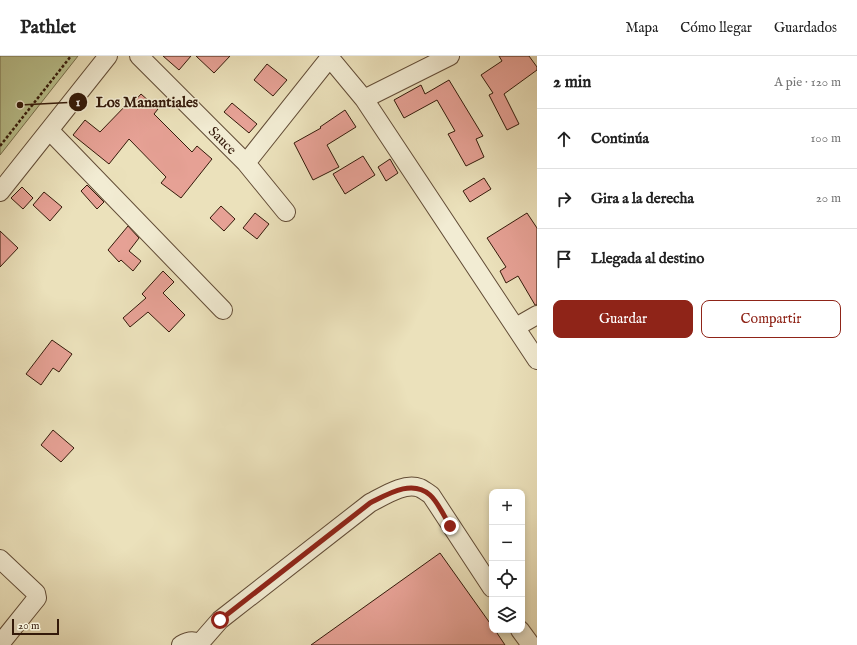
<!DOCTYPE html>
<html lang="es">
<head>
<meta charset="utf-8">
<style>
	:root { --surface:#fff; --page:#f2f2f2; --text:#222; --muted:#767676; --line:#e0e0e0; --accent:#8f2418 }
	body { margin:0; font-family:"IM FELL English",serif; background:var(--page); color:var(--text) }
	.controls { position:absolute; right:12px; bottom:12px; display:grid; overflow:hidden; border-radius:8px; box-shadow:0 2px 6px #0003 }
	.controls button { width:36px; height:36px; display:grid; place-items:center; padding:0; border:0; border-bottom:1px solid var(--line); background:var(--surface); color:var(--text); font:20px sans-serif }
	.scale { position:absolute; left:12px; bottom:10px; width:47px; box-sizing:border-box; padding-left:4px; border:2px solid #341a0a; border-top:0; font-size:11px; line-height:14px; white-space:nowrap; color:#341a0a; -webkit-text-stroke:3px #f2ecd3; paint-order:stroke }
	.stop { position:absolute; width:12px; height:12px; margin:-9px; border:3px solid #8f2418; border-radius:50%; background:#fff }
	.stop.end { background:#8f2418; border-color:#fff; box-shadow:0 1px 4px #0008 }
	.list { margin:0; padding:0; list-style:none }
	h2 { display:flex; justify-content:space-between; align-items:center; height:52px; margin:0; padding:0 16px; font-size:17px }
	h2 small { font-size:13px; font-weight:400; color:var(--muted) }
	.list li { display:grid; grid-template-columns:26px 1fr auto; gap:12px; align-items:center; box-sizing:border-box; height:60px; padding:0 16px; border-top:1px solid var(--line) }
	.list b { display:block; font-size:15px; white-space:nowrap }
	.list em { font-size:13px; font-style:normal; color:var(--muted) }
	.actions { display:flex; gap:8px; padding:12px 16px }
	.actions a { flex:1; padding:9px 0; border:1px solid var(--accent); border-radius:8px; text-align:center; font-size:14px; color:var(--accent) }
	.actions .main { background:var(--accent); color:#fff }
	.icon { flex:none; width:22px; height:22px; fill:none; stroke:currentColor; stroke-width:2; stroke-linecap:round; stroke-linejoin:round }
	.map { position:relative; flex:none; width:537px; height:589px; overflow:hidden }
	header { display:flex; align-items:center; gap:24px; box-sizing:border-box; height:56px; padding:0 20px; background:var(--surface); border-bottom:1px solid var(--line) }
	header strong { font-size:19px }
	nav { display:flex; gap:22px; margin-inline-start:auto; font-size:14px }
	main { display:flex }
	aside { flex:1; background:var(--surface) }
	.map>svg:first-child { display:block }
	.green { fill:#bac28e; stroke:#776e4c }
	.building { fill:#e6a195; stroke:#341a0a }
	.lines { fill:none; stroke-linecap:round; stroke-linejoin:round }
	.minor-casing { stroke:#624c36; stroke-width:20 }
	.path { stroke:#341a0a; stroke-width:2.5; stroke-dasharray:3 2; stroke-linecap:butt }
	.minor { stroke:#f2ecd3; stroke-width:18 }
	.route { stroke:#8f2418; stroke-width:5 }
	.labels { text-anchor:middle; stroke-width:3; stroke-linejoin:round; paint-order:stroke }
	.street-label { font-size:14px; fill:#341a0a; stroke:#f2ecd3 }
	.leader { fill:none; stroke:#341a0a; stroke-width:1.5 }
	.callout-dot { fill:#341a0a; stroke:#f2ecd3; stroke-width:1.5 }
	.mark-label { font-size:12px; text-anchor:middle; font-weight:bold; fill:#fff }
	.callout-label { font-size:15px; text-anchor:middle; font-weight:bold; fill:#341a0a; stroke:#f2ecd3; stroke-width:3; stroke-linejoin:round; paint-order:stroke }
</style>
</head>
<body>
<header>
<strong>Pathlet</strong>
<nav><a>Mapa</a><a>Cómo llegar</a><a>Guardados</a></nav>
</header>
<main>
<div class="map">
<svg width="537" height="589" viewBox="0 0 537 589">
	<rect width="100%" height="100%" fill="#ebe1bb"/>
	<filter id="stains"><feTurbulence type="fractalNoise" baseFrequency=".005" numOctaves="4"/><feColorMatrix values="0 0 0 0 .2 0 0 0 0 .09 0 0 0 0 .02 0 0 0 .5 -.17"/></filter>
	<radialGradient id="worn" r=".72"><stop offset=".6" stop-color="#630" stop-opacity="0"/><stop offset="1" stop-color="#630" stop-opacity=".3"/></radialGradient>
	<!-- green -->
	<path class="green" d="M0 0H78L0 99Z"/>
	<!-- building -->
	<path class="building" d="M163 0H191L179 14Z
		M196 0H230L214 17Z
		M499 0H529L537 11V14L504 38 519 68 507 74 489 39 493 37 481 19 502 5Z
		M267 8 287 24 273 40 254 24Z
		M449 24 483 80 476 83 484 101 466 110 448 78 455 75 437 44 404 62 394 44 421 29 425 38Z
		M141 38 158 53 154 58 192 96 197 90 212 103 181 142 161 127 166 121 129 83 109 108 73 79 85 64 100 76 130 45 132 48Z
		M232 47 257 68 249 77 224 56Z
		M345 54 356 71 327 89 339 111 313 124 294 87 321 72 320 71Z
		M363 100 375 119 345 138 333 118Z
		M390 103 398 117 386 125 378 111Z
		M484 122 491 133 470 146 463 135Z
		M87 129 104 146 97 153 81 135Z
		M22 131 33 142 23 153 11 142Z
		M44 136 62 151 50 165 33 149Z
		M221 150 235 163 224 175 210 162Z
		M255 157 269 168 257 183 243 172Z
		M527 157 537 172V249H535L518 220 506 227 500 215 506 211 487 182Z
		M128 170 139 182 129 195 141 205 133 215 121 204 119 206 108 194Z
		M0 175 18 192 0 211Z
		M163 215 174 226 163 237 185 259 169 276 148 256 130 271 123 262 146 242 142 238Z
		M52 284 72 298 59 316 53 312 41 329 26 318Z
		M53 374 74 392 61 406 41 389Z
		M440 497 492 570V574H495L505 589H311Z"/>
	<g class="lines">
		<defs>
			<path id="minor" d="M139 0 246 107 286 156
				M330 2 364 43 537 304
				M364 43 450 0
				M50 75 223 254
				M246 107 331 0
				M0 136 108 0
				M516 271 537 259
				M0 503 36 537 37 542 0 588
				M520 574 531 589
				M199 588 220 564 370 447C384 440 404 426 420 432 424 434 428 437 431 439L492 532
				M181 589C188 585 194 583 200 589"/>
		</defs>
		<!-- minor casing -->
		<use href="#minor" class="minor-casing"/>
		<!-- path -->
		<path class="path" d="M0 90 71 0"/>
		<!-- minor -->
		<use href="#minor" class="minor"/>
	</g>
	<g class="lines">
		<!-- route -->
		<path class="route" d="M220 564 370 447C388 438 412 423 430 439 438 446 444 460 450 470"/>
	</g>
	<g class="labels">
		<!-- street labels -->
		<g class="street-label">
			<text transform="translate(223 84) rotate(45)" y="5">Sauce</text>
		</g>
	</g>
	<!-- callouts -->
	<path class="leader" d="M20 49L78 46"/>
	<g class="callout-dot">
		<circle cx="20" cy="49" r="4"/>
		<circle cx="78" cy="46" r="10"/>
	</g>
	<g class="mark-label">
		<text x="78" y="50">1</text>
	</g>
	<g class="callout-label">
		<text x="147" y="51">Los Manantiales</text>
	</g>
	<rect width="100%" height="100%" filter="url(#stains)"/>
	<rect width="100%" height="100%" fill="url(#worn)"/>
</svg>
<div class="controls">
<button>+</button>
<button>−</button>
<button><svg class="icon" aria-label="locate" viewBox="0 0 24 24"><circle cx="12" cy="12" r="6"/><path d="M12 2v4M12 18v4M2 12h4M18 12h4"/></svg></button>
<button><svg class="icon" aria-label="layers" viewBox="0 0 24 24"><path d="M12 4l9 5-9 5-9-5zM3 14l9 5 9-5"/></svg></button>
</div>
<div class="scale">20 m</div>
<div class="stop" style="left:220px;top:564px"></div>
<div class="stop end" style="left:450px;top:470px"></div>
</div>
<aside>
<h2>2 min<small>A pie · 120 m</small></h2>
<ul class="list">
<li><svg class="icon" aria-label="ahead" viewBox="0 0 24 24"><path d="M12 20V5M6 11l6-6 6 6"/></svg><div><b>Continúa</b></div><em>100 m</em></li>
<li><svg class="icon" aria-label="right" viewBox="0 0 24 24"><path d="M7 20v-9h11M14 6l5 5-5 5"/></svg><div><b>Gira a la derecha</b></div><em>20 m</em></li>
<li><svg class="icon" aria-label="arrive" viewBox="0 0 24 24"><path d="M6 21V4h12l-3 4 3 4H6"/></svg><div><b>Llegada al destino</b></div></li>
</ul>
<div class="actions"><a class="main">Guardar</a><a>Compartir</a></div>
</aside>
</main>
</body>
</html>
